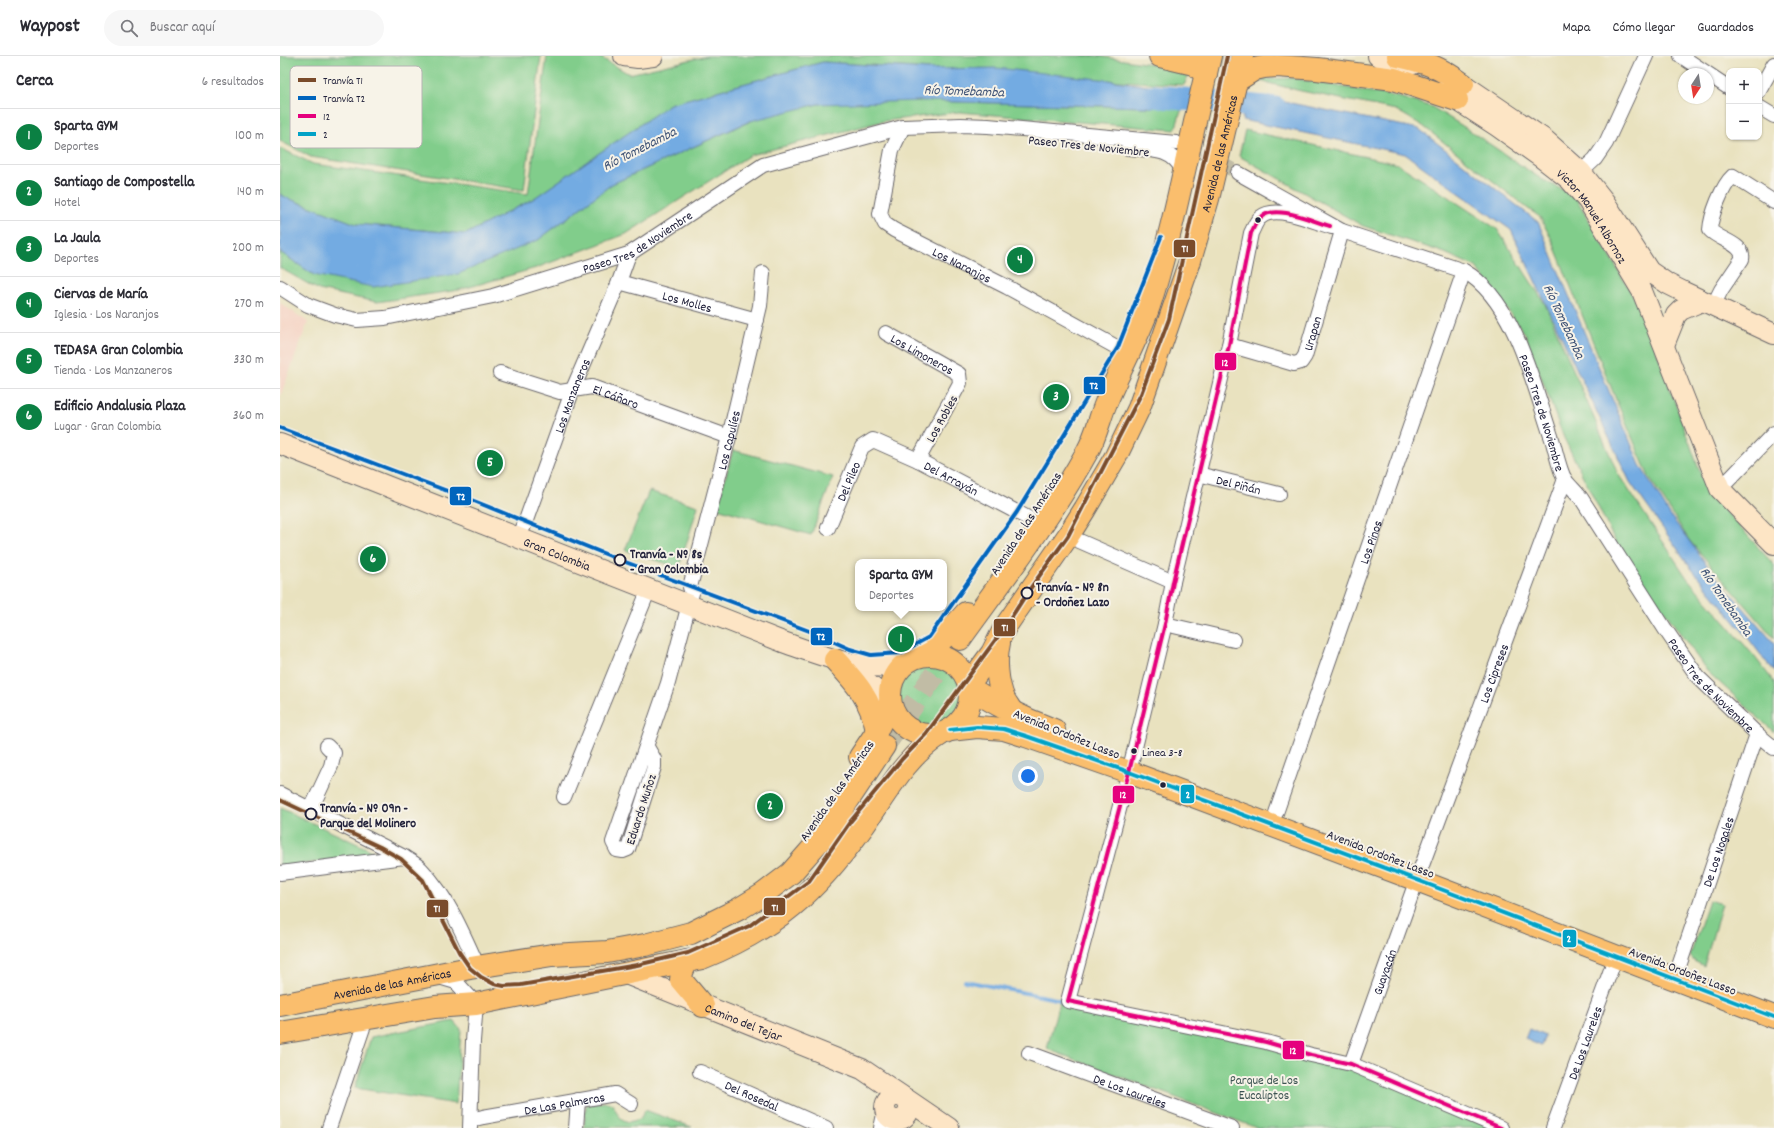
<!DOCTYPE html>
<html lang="es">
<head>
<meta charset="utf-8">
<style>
	:root { --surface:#fff; --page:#f7f7f7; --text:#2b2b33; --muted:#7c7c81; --line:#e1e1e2; --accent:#0b8043 }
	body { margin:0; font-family:Dekko,sans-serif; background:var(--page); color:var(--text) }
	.controls { position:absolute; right:12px; top:12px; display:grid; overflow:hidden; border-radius:8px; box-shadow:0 1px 3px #0004 }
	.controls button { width:36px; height:36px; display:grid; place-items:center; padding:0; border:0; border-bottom:1px solid var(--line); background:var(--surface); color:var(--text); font:20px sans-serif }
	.compass { position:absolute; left:1398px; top:12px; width:36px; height:36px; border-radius:50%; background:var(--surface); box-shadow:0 1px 3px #0004; rotate:192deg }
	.you { position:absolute; left:748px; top:720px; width:14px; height:14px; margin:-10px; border:3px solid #fff; border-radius:50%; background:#1a73e8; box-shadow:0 0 0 6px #1a73e833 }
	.badge { display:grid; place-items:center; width:26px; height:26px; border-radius:50%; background:var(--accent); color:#fff; font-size:13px; font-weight:700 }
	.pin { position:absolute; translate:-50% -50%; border:2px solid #fff; box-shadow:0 1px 4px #0006 }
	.popup { position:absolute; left:575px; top:503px; width:92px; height:52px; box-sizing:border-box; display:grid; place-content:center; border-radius:8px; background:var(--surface); filter:drop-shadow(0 1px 3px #0005); font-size:13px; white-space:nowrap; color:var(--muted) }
	.popup b { font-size:15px; color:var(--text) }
	.popup::after { content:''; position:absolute; left:50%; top:100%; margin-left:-8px; border:8px solid transparent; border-top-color:var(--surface) }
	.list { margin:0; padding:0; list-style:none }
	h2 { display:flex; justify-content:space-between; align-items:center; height:52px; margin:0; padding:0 16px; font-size:17px }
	h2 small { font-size:13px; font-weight:400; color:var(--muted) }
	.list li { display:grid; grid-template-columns:26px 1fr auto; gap:12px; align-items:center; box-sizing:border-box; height:56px; padding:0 16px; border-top:1px solid var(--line) }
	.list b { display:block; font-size:15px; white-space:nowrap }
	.list p { margin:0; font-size:13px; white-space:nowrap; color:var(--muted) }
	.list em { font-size:13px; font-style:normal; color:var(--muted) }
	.icon { flex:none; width:22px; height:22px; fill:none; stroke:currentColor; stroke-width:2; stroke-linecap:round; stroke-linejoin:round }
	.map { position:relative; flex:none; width:1494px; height:1072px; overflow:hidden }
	header { display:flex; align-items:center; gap:24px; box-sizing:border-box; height:56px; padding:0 20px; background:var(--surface); border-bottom:1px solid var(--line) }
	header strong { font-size:19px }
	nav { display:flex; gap:22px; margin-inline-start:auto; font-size:14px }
	.search { width:280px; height:36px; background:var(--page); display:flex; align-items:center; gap:10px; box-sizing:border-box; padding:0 14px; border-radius:22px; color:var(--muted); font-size:15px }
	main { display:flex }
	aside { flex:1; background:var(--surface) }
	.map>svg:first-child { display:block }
	.built { fill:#f5d2c2 }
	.green { fill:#81cd8b; stroke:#527863 }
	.water { fill:#73abe2; stroke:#4a668e }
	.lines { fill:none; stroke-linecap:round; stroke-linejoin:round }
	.stream { stroke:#73abe2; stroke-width:4 }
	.river { stroke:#73abe2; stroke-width:23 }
	.street-tunnel { stroke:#c1bca5; stroke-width:14; stroke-dasharray:14 7; stroke-linecap:butt }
	.secondary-tunnel { stroke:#c1bca5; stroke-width:20; stroke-dasharray:20 10; stroke-linecap:butt }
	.primary-tunnel { stroke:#c1bca5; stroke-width:22; stroke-dasharray:22 11; stroke-linecap:butt }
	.street-casing { stroke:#686569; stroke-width:16 }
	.secondary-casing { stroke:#686569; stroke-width:22 }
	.primary-casing { stroke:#686569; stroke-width:24 }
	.street { stroke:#fff; stroke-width:14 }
	.secondary { stroke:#fde5c5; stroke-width:20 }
	.primary { stroke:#fabe6d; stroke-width:22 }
	.bus-1-casing { stroke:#f7f3e8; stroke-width:7 }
	.bus-2-casing { stroke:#f7f3e8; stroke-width:7 }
	.bus-1 { stroke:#e5007d; stroke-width:4 }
	.bus-2 { stroke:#02a2c7; stroke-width:4 }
	.tram-1-casing { stroke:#f7f3e8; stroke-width:7 }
	.tram-2-casing { stroke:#f7f3e8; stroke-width:7 }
	.tram-1 { stroke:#7a4b2a; stroke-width:4 }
	.tram-2 { stroke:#0065bd; stroke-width:4 }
	.bus-dot { fill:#22223b; stroke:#f7f3e8; stroke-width:1.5 }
	.stop-dot { fill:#f7f3e8; stroke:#22223b; stroke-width:2 }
	.labels { text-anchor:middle; stroke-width:4; stroke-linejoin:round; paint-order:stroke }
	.bus-label { font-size:12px; fill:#22223b; stroke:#f7f3e8; text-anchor:start }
	.street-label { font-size:13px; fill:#22223b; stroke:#f7f3e8 }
	.stop-label { font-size:13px; font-weight:bold; fill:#22223b; stroke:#f7f3e8; text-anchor:start }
	.park-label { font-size:13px; fill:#3e5553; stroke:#f7f3e8 }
	.water-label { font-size:14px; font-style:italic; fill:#3e5275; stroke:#f7f3e8 }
	.key { fill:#f7f3e8; stroke:#b7b4b4; stroke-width:1 }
	.key-label { font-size:11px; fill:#22223b }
	.line-badge { stroke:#f7f3e8; stroke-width:1.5 }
	.badge-label { font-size:11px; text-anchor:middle; font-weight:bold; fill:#fff }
</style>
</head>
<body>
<header>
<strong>Waypost</strong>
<div class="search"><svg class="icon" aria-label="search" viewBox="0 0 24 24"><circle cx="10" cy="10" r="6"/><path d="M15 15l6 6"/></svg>Buscar aquí</div>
<nav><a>Mapa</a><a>Cómo llegar</a><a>Guardados</a></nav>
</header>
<main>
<aside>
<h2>Cerca<small>6 resultados</small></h2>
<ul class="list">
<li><span class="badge">1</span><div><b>Sparta GYM</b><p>Deportes</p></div><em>100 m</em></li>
<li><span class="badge">2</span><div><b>Santiago de Compostella</b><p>Hotel</p></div><em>140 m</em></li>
<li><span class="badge">3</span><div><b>La Jaula</b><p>Deportes</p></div><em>200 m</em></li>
<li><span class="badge">4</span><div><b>Ciervas de María</b><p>Iglesia · Los Naranjos</p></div><em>270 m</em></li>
<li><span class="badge">5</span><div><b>TEDASA Gran Colombia</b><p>Tienda · Los Manzaneros</p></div><em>330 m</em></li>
<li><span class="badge">6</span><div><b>Edificio Andalusia Plaza</b><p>Lugar · Gran Colombia</p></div><em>360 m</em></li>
</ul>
</aside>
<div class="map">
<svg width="1494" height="1072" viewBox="0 0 1494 1072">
	<rect width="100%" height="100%" fill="#f7f3e8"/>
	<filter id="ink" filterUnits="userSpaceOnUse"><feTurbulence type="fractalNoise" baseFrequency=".025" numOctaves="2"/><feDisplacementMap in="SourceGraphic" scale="8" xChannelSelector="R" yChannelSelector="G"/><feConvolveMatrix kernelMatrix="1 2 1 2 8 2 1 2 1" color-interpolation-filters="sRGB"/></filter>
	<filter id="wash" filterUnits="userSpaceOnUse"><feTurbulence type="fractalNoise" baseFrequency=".012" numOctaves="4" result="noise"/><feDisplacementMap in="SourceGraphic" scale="16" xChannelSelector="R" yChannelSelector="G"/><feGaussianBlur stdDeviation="0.9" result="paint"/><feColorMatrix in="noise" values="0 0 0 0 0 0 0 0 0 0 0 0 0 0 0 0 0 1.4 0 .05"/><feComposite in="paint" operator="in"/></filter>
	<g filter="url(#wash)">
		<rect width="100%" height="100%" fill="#e9e2bf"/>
		<!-- built -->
		<path class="built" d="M0 247 28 266 0 341Z"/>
		<!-- green -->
		<path class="green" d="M0 0H261L244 134 31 101 0 85Z
			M267 0H318L349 18 427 0H817L911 14 904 29 543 6 390 48 253 143 186 178 76 168 7 142 0 138V92L33 108 248 138Z
			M1012 22 1118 41 1152 51 1189 74 1261 123 1295 140 1363 257 1426 433 1494 509V582L1409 484 1369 421 1337 346 1272 184 1260 161 1247 152 1143 70 1116 54 1021 35 976 24Z
			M570 43 902 52 895 74 679 56 604 65 470 99 346 178 256 212 179 234 97 246 39 234 0 212V196L34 219 258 184 332 128 493 55Z
			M965 74 1118 108 1217 173 1265 248 1338 418 1407 522 1474 600 1494 626V676L1427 615 1336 487 1284 382 1245 278 1196 211 1165 197 1083 170 959 100Z
			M453 394 553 421 531 479 437 452Z
			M369 435 418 450 399 512 345 494Z
			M615 640a34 34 0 1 1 68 0a34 34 0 1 1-68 0Z
			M0 752 97 797V798L0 811Z
			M1429 844 1442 848 1424 910 1414 905 1410 900Z
			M779 946 793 950 1071 1006 1224 1072H977L767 993Z
			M174 965 181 973 176 1048 75 1032 91 981Z
			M326 1046C336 1047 334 1055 340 1061 342 1064 346 1065 349 1066L360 1063 365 1054 412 1071H304L306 1050 309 1048Z"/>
		<!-- water -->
		<path class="water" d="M543 6 648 13 716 12 829 24 907 36 902 52 639 45 538 48 470 65 332 128 258 184 178 218 93 231 34 219 0 196V138L7 142 76 168 186 178 253 143 390 48Z
			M966 38 1139 73 1258 166 1360 409 1390 459 1433 517 1494 587V616L1468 582 1411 512 1350 426 1231 174 1125 98 962 64Z
			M1249 973 1265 980 1261 990 1245 983Z"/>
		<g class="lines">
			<!-- stream -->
			<path class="stream" d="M685 925 786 945"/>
			<!-- river -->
			<path class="river" d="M873 40 995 52"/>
		</g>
	</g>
	<g filter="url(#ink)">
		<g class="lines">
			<!-- street-tunnel -->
			<path class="street-tunnel" d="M902 89 924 98 958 117"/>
			<!-- secondary-tunnel -->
			<path class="secondary-tunnel" d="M931 0 976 4"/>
			<!-- primary-tunnel -->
			<path class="primary-tunnel" d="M604 690 680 583"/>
			<defs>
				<g id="street">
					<path d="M1401 0 1449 32"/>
					<path d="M1479 35 1494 8"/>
					<path d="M1479 51 1494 60"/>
					<path id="s1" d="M623 71 612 94 600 158 605 168 614 174 727 231 849 298"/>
					<path d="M848 92C871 94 892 92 903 115"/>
					<path d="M1301 116 1315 103 1326 87 1366 0"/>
					<path id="s2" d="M958 117 1062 175 1184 215C1235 244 1254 331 1272 383 1276 396 1279 413 1285 424 1290 430 1296 436 1301 442L1385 573 1418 621 1477 678 1494 692"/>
					<path d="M1052 171C1035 166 996 148 981 161 976 164 974 172 971 177L949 289 893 526 885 568 849 716 788 945 986 986 1031 999 1071 1008 1221 1072"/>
					<path id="s3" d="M339 226 477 264"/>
					<path id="s4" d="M0 231 28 249 55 259 77 264 105 262 213 240 349 198 483 109 623 71 681 69 708 70 896 87"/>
					<path d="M1433 250 1441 234 1462 203C1465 188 1439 184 1430 174 1431 159 1442 130 1453 120L1494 146"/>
					<path id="s5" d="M606 277 679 318 680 327 638 404"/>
					<path id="s6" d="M949 289 1014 308 1021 306 1025 300 1062 175"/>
					<path id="s7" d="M220 317 280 336 312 331 449 381"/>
					<path id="s8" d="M918 418 999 438"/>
					<path d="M1440 433 1494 377"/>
					<path id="s9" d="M548 472 582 391 593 384 638 404 748 462"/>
					<path d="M788 480 893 526"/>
					<path id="s10" d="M239 482 245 467 293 333 339 226 349 198"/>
					<path d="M885 568 954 584"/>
					<path id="s11" d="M367 691 374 703V711L348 793 343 795 337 794 333 786 388 627 412 537 410 531 449 381 480 250 483 217"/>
					<path d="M0 738 124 801C130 805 137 808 142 814 167 840 183 877 198 911"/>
					<path d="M284 741 369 533"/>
					<path d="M31 753 51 710 54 697 47 690"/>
					<path id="s12" d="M996 757 1184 215"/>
					<path d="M0 817 124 801"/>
					<path id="s13" d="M1398 913 1477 678"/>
					<path d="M159 921 176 926 196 948 193 985 190 1072"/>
					<path id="s14" d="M749 997 952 1072"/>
					<path id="s15" d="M1071 1008 1141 812 1285 423"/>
					<path id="s16" d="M420 1016 546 1072"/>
					<path id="s17" d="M191 1064 203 1061 335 1038 351 1048"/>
					<path d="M49 1072 86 963"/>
					<path d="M296 1072 298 1044"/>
					<path d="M601 1072 605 1054"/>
					<path d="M612 1072 623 1063"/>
					<path id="s18" d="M1273 1072 1336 900"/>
				</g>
				<g id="secondary">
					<path d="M344 0 358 2 373 0"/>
					<path d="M1098 0 1133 8"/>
					<path d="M1169 22 1183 28 1264 83 1301 116 1324 145 1369 215 1388 228 1404 236 1494 278"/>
					<path id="s19" d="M1161 37 1177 44 1217 70 1262 102 1289 123 1308 145 1362 235 1440 433 1494 488"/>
					<path d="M1384 289 1396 259 1401 254 1422 245"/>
					<path id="s20" d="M0 388 503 586C532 596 576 614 607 610 615 609 621 607 628 605"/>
					<path d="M571 615 609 644"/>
					<path id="s21" d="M346 918 582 1013 622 1040"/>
					<circle cx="617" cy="1052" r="12"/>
					<path d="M625 1042 669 1072"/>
				</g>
				<g id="primary">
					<path d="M880 0 914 8 926 18"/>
					<path d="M1118 0C1146 6 1159 11 1183 28"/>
					<path d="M956 25 975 13 984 11 997 10 1037 13 1114 23 1177 44"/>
					<path d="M680 583C724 522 771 461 807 396 817 379 820 359 828 342 841 311 858 282 869 250 895 169 910 83 930 0"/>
					<path d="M719 587C715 603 717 627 724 643 726 647 730 652 732 656"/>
					<circle cx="650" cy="639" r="40"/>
					<path d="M638 600 657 589 686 557"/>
					<path d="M555 604C577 628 590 642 597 674"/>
					<path id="s22" d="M689 628 712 597 725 571 788 480 805 453 836 400 859 352 909 208 928 143 962 0"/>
					<path d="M690 632C716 649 744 663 774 674"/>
					<path d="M670 674 697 671 724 673 746 680 849 716 1137 824 1494 961"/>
					<path d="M580 701 594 680 610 647"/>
					<path d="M407 905 402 916 401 924 423 950"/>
					<path id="s23" d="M0 949 190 912 272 899 327 896 365 889 411 877 459 853 482 839 511 817 547 776 604 690"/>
					<path d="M0 977 155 951 196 948 422 902C496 872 535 837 582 772 607 737 624 702 661 678"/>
				</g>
			</defs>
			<!-- street casing -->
			<use href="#street" class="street-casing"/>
			<!-- secondary casing -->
			<use href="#secondary" class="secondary-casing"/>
			<!-- primary casing -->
			<use href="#primary" class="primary-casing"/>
			<!-- street -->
			<use href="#street" class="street"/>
			<!-- secondary -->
			<use href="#secondary" class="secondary"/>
			<!-- primary -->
			<use href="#primary" class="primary"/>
			<defs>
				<path id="bus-1" d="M1050 170C1032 165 996 148 981 161 976 164 974 172 971 177L949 289 893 526 885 568 849 716 788 945 986 986 1031 999 1071 1008 1221 1072"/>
				<path id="bus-2" d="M670 674 697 671 724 673 746 680 849 716 1137 824 1494 961"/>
			</defs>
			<!-- bus-1 casing -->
			<use href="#bus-1" class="bus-1-casing"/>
			<!-- bus-2 casing -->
			<use href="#bus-2" class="bus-2-casing"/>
			<!-- bus-1 -->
			<use href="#bus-1" class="bus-1"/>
			<!-- bus-2 -->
			<use href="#bus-2" class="bus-2"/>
			<defs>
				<path id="tram-1" d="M0 744 100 791 121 803 143 824 179 896 190 912 201 921 214 928 224 930 241 929 357 909 408 897 469 870 529 825 570 766 622 703 646 678 725 571 747 537 788 480 861 338 889 263 947 0"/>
				<path id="tram-2" d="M0 372 194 445 340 504 532 576 570 593 591 599 620 597 649 581 737 456 838 291 881 181"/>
			</defs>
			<!-- tram-1 casing -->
			<use href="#tram-1" class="tram-1-casing"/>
			<!-- tram-2 casing -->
			<use href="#tram-2" class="tram-2-casing"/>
			<!-- tram-1 -->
			<use href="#tram-1" class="tram-1"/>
			<!-- tram-2 -->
			<use href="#tram-2" class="tram-2"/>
		</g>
	</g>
	<!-- markers -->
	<g class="bus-dot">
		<circle cx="978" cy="164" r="3.5"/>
		<circle cx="854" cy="695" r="3.5"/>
		<circle cx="883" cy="729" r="3.5"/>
	</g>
	<g class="stop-dot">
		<circle cx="340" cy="504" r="5.5"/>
		<circle cx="747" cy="537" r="5.5"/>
		<circle cx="31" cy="758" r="5.5"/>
	</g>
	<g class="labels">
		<!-- bus labels -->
		<g class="bus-label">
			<text x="862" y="700">Linea 3-8</text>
		</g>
		<!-- street labels -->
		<g class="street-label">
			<text transform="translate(809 89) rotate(6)" y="5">Paseo Tres de Noviembre</text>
			<text dy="5" stroke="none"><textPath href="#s22" startOffset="592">Avenida de las Américas</textPath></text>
			<text dy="5" stroke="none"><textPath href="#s19" startOffset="198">Victor Manuel Albornoz</textPath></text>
			<text dy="5" stroke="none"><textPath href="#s4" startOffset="378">Paseo Tres de Noviembre</textPath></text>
			<text dy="5" stroke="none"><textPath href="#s1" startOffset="189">Los Naranjos</textPath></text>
			<text dy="5" stroke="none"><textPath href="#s3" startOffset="71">Los Molles</textPath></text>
			<text dy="5" stroke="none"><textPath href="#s6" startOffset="106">Urapan</textPath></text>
			<text dy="5" stroke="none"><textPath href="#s5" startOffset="42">Los Limoneros</textPath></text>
			<text dy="5" stroke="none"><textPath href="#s10" startOffset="152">Los Manzaneros</textPath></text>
			<text dy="5" stroke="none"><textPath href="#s7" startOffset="121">El Cáñaro</textPath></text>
			<text dy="5" stroke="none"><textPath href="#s2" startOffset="413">Paseo Tres de Noviembre</textPath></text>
			<text transform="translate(661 362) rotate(-61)" y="5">Los Robles</text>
			<text dy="5" stroke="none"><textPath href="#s11" startOffset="548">Los Capulíes</textPath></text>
			<text dy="5" stroke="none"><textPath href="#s9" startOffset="188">Del Arrayán</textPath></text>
			<text dy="5" stroke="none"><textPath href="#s9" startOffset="51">Del Pileo</textPath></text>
			<text dy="5" stroke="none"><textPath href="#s8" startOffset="42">Del Piñán</textPath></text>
			<text transform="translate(745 467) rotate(-57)" y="5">Avenida de las Américas</text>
			<text dy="5" stroke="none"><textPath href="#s12" startOffset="287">Los Pinos</textPath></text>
			<text dy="5" stroke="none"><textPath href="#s20" startOffset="298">Gran Colombia</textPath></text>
			<text dy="5" stroke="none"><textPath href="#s15" startOffset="416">Los Cipreses</textPath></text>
			<text dy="5" stroke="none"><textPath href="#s2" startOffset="737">Paseo Tres de Noviembre</textPath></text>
			<text transform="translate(787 677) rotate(22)" y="5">Avenida Ordoñez Lasso</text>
			<text transform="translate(556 734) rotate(-55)" y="5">Avenida de las Américas</text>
			<text transform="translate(360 753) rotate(-72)" y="5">Eduardo Muñoz</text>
			<text dy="5" stroke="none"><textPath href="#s13" startOffset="124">De Los Nogales</textPath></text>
			<text transform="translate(1101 797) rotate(21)" y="5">Avenida Ordoñez Lasso</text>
			<text transform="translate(1403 914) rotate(21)" y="5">Avenida Ordoñez Lasso</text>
			<text dy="5" stroke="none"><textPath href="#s15" startOffset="98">Guayacán</textPath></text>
			<text dy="5" stroke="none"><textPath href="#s23" startOffset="114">Avenida de las Américas</textPath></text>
			<text dy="5" stroke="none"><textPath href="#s21" startOffset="127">Camino del Tejar</textPath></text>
			<text dy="5" stroke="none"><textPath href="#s18" startOffset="91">De Los Laureles</textPath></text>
			<text dy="5" stroke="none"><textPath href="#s14" startOffset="108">De Los Laureles</textPath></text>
			<text dy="5" stroke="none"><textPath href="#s16" startOffset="57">Del Rosedal</textPath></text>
			<text dy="5" stroke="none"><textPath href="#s17" startOffset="95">De Las Palmeras</textPath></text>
		</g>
		<!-- stop labels -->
		<g class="stop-label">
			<text x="350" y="502">Tranvía - Nº 8s<tspan x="350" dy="15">- Gran Colombia</tspan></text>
			<text x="756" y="535">Tranvía - Nº 8n<tspan x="756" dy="15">- Ordoñez Lazo</tspan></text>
			<text x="40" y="756">Tranvía - Nº 09n -<tspan x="40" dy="15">Parque del Molinero</tspan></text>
		</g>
		<!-- park labels -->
		<g class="park-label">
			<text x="984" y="1028">Parque de Los<tspan x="984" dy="15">Eucaliptos</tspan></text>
		</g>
		<!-- water labels -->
		<g class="water-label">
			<text transform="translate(684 34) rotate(2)" y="5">Río Tomebamba</text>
			<text transform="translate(359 92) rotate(-27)" y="5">Río Tomebamba</text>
			<text transform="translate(1285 265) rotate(65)" y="5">Río Tomebamba</text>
			<text transform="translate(1447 545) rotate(55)" y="5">Río Tomebamba</text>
		</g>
	</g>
	<!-- legend -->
	<rect x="10" y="10" width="132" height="82" rx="6" class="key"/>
	<rect x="18" y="22" width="18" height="4" fill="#7a4b2a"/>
	<rect x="18" y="40" width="18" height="4" fill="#0065bd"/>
	<rect x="18" y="58" width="18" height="4" fill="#e5007d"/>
	<rect x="18" y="76" width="18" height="4" fill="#02a2c7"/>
	<g class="key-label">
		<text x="43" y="28">Tranvía T1</text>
		<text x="43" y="46">Tranvía T2</text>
		<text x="43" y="64">12</text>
		<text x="43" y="82">2</text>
	</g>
	<g class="line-badge">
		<rect x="893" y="183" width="23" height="19" rx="4" fill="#7a4b2a"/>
		<rect x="934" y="296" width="23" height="19" rx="4" fill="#e5007d"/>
		<rect x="803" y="320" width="23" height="19" rx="4" fill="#0065bd"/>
		<rect x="169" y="430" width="23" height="20" rx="4" fill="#0065bd"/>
		<rect x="713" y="562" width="23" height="19" rx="4" fill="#7a4b2a"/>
		<rect x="530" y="571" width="23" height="19" rx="4" fill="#0065bd"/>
		<rect x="900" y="728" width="15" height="20" rx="4" fill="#02a2c7"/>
		<rect x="832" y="729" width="23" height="19" rx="4" fill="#e5007d"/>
		<rect x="483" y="841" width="23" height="19" rx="4" fill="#7a4b2a"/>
		<rect x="146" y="843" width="23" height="19" rx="4" fill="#7a4b2a"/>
		<rect x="1282" y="873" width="15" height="19" rx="4" fill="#02a2c7"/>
		<rect x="1002" y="984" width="23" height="20" rx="4" fill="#e5007d"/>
	</g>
	<g class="badge-label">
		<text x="905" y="196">T1</text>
		<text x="945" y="310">12</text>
		<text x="814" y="333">T2</text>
		<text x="181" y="444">T2</text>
		<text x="725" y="575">T1</text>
		<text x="541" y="584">T2</text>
		<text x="908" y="742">2</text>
		<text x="843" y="742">12</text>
		<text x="495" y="855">T1</text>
		<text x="157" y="856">T1</text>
		<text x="1289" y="886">2</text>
		<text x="1013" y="998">12</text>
	</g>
</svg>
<div class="controls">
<button>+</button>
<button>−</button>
</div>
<svg class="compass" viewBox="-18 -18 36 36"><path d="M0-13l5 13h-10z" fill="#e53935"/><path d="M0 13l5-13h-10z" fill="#7c7c81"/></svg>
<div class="you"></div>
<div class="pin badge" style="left:621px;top:583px">1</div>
<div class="popup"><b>Sparta GYM</b>Deportes</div>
<div class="pin badge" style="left:490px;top:750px">2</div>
<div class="pin badge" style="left:776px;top:341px">3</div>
<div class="pin badge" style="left:740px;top:204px">4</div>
<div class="pin badge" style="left:210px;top:407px">5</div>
<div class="pin badge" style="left:93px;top:503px">6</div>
</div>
</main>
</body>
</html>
